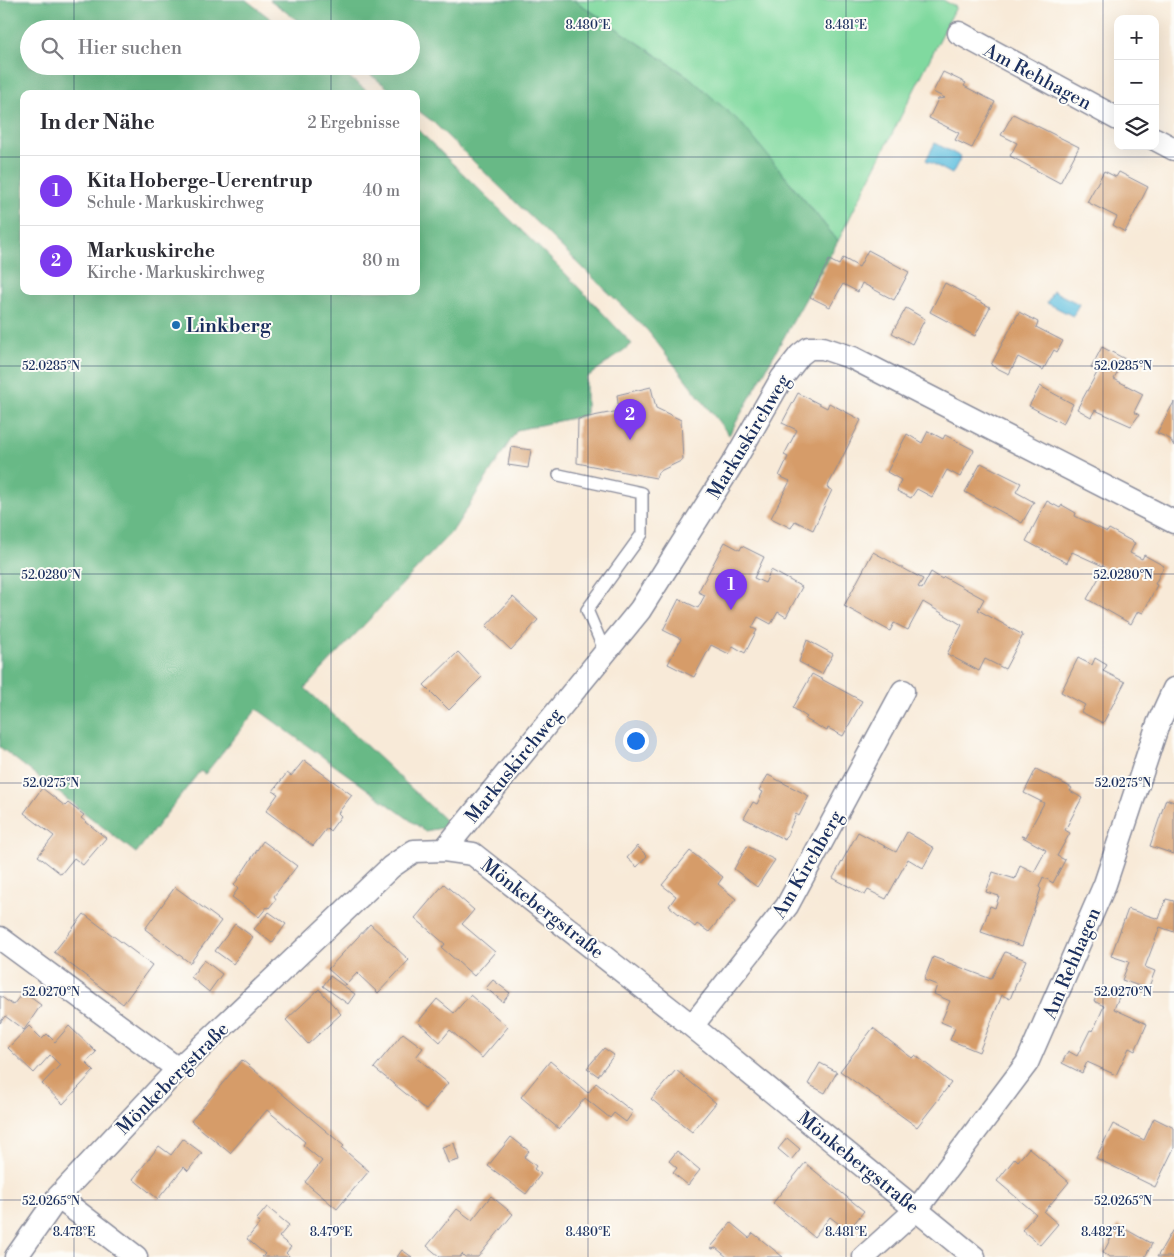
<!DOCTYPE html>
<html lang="de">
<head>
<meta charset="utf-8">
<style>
	:root { --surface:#fff; --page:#f7f7f7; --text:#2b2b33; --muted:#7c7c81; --line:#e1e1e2; --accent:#7c3aed }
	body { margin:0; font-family:"Libre Bodoni",serif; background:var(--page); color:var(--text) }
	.controls { position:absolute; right:15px; top:15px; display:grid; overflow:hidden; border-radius:10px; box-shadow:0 5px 20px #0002 }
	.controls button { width:45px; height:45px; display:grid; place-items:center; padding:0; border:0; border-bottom:1px solid var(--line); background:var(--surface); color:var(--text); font:25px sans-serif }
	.you { position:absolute; left:635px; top:740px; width:18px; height:18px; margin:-12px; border:4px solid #fff; border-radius:50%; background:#1a73e8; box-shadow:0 0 0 8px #1a73e833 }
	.badge { display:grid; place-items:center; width:32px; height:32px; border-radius:50%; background:var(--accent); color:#fff; font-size:16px; font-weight:700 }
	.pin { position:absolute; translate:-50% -41px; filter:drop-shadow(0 1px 2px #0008) }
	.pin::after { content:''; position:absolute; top:26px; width:18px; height:15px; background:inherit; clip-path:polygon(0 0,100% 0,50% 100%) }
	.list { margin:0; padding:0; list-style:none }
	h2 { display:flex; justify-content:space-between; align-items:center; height:65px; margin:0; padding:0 20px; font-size:21px }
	h2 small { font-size:16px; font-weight:400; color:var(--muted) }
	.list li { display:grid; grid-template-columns:32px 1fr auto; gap:15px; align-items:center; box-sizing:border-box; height:70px; padding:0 20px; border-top:1px solid var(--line) }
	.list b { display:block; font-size:19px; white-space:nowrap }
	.list p { margin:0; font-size:16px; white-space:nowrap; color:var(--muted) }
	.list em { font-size:16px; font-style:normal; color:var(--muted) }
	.icon { flex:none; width:28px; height:28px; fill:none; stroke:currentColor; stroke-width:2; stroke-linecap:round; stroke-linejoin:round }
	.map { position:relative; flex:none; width:1174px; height:1257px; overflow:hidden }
	.search { position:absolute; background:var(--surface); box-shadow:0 5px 20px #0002; left:20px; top:20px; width:400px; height:55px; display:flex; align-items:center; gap:12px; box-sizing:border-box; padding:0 18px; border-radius:28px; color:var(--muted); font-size:19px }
	.panel { position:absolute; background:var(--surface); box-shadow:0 5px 20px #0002; left:20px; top:90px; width:400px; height:205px; border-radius:10px }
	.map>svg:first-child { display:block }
	.green { fill:#80d99f; stroke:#4e847e }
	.forest { fill:#68b986; stroke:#427472 }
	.water { fill:#61c0df; stroke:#3e789e }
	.building { fill:#d69c69 }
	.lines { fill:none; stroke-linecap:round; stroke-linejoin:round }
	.service-casing { stroke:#8a8c9b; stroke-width:14 }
	.minor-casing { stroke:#8a8c9b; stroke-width:25 }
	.service { stroke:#fff; stroke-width:11 }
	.minor { stroke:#fff; stroke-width:22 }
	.ticks { fill:none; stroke:#1b2f5e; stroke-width:1; stroke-opacity:0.45 }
	.poi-dot { fill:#1f6fb2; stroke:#fdfcf7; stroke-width:2 }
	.labels { text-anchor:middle; stroke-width:4; stroke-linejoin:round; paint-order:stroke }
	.street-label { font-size:19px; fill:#1b2f5e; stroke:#fdfcf7 }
	.poi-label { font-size:19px; font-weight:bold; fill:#1b2f5e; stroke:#fdfcf7; text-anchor:start }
	.ticks-label { font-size:12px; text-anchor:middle; fill:#1b2f5e; stroke:#fdfcf7; stroke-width:4; stroke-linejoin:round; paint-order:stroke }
</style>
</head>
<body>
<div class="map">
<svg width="1174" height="1257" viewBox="0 0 1174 1257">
	<rect width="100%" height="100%" fill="#fdfcf7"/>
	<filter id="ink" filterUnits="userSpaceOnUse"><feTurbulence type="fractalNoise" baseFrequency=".02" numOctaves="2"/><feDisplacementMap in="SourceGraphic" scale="10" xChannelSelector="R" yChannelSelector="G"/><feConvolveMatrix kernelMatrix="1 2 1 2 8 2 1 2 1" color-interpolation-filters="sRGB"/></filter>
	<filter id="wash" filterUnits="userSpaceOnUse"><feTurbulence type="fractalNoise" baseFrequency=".0096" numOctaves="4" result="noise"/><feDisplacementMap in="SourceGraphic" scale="20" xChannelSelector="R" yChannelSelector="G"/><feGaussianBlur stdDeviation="1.12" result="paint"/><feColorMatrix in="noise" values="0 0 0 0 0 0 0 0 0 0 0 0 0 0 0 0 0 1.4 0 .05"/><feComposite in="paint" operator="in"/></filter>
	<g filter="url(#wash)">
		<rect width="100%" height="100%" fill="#f8ead8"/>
		<!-- green -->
		<path class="green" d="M574 0H943L956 7 838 241 784 175 689 77Z"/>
		<!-- forest -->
		<path class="forest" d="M0 0H246L284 29H29V66H334L371 94H24V291H416V128L561 269 632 344 586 378V415L517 430 454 529 305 688 446 821 442 828 425 831 257 709 205 774 200 771 136 853 0 747Z
			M270 0H574L689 77 741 123 838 241 729 435 648 331 432 121 416 109V94H396L359 66H411V29H309Z"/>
		<!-- water -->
		<path class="water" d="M935 143 961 157 952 174 926 160Z
			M1053 291 1079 304 1073 316 1047 303Z"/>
		<g id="blocks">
			<!-- building -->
			<path class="building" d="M943 72 966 83 964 86 995 102 972 148 955 140 959 133 929 118 938 99 945 98 933 92Z
				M1013 114 1079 147 1060 183 1010 156 1017 143 1001 135Z
				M1104 171 1116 177 1119 172 1148 187 1125 232 1113 225 1117 217 1087 202Z
				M868 250 909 272 894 300 862 283 858 292 843 284 830 307 810 297 829 260 839 265 843 258 859 267Z
				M945 283 990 307 975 336 930 312Z
				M906 308 925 319 912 344 892 333Z
				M1019 312 1038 322 1036 327 1063 341 1057 352 1054 350 1043 370 1018 357 1009 374 991 365Z
				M1102 347 1125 359 1114 379 1143 394 1134 412 1139 415 1131 426 1095 410 1091 417 1077 409 1098 371 1091 368Z
				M1040 386 1073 404 1063 424 1029 406Z
				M651 387 656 408 681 420 683 460 658 472 656 478 577 463 578 419 619 411 617 395Z
				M798 393 827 408 829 403 861 420 827 488 832 490 813 530 795 521 791 528 771 518 790 481 779 476 788 457 784 455 797 430 782 423Z
				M1174 402V446L1170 439 1157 433Z
				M928 431 943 439 945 435 974 450 960 477 947 470 932 497 917 489 911 498 897 491 901 480 887 472 907 434 922 443Z
				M511 447 531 450 528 468 508 465Z
				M981 463 1021 483 1016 492 1034 502 1022 523 965 492Z
				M1047 501 1060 508 1062 505 1076 513 1075 516 1107 532 1109 529 1135 543 1130 553 1142 559 1144 555 1164 566 1155 584 1157 585 1143 613 1138 611 1131 624 1087 599 1105 567 1072 552 1067 563 1026 541Z
				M725 542 740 550 742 546 764 557 754 578 765 583 771 570 802 587 786 617 778 612 771 624 758 617 752 628 757 630 745 653 733 646 729 654 711 645 694 677 668 664 681 639 663 630 679 599 698 608 705 595 698 592Z
				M873 552 923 579 918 587 922 589 931 572 942 579 944 577 984 599 978 610 1023 635 1005 669 985 659 979 671 947 654 962 625 923 602 908 630 894 623 890 631 844 606Z
				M513 597 538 620 511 650 486 626Z
				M807 640 833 654 822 674 799 662Z
				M458 652 482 677 449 710 424 685Z
				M1078 658 1092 665 1095 658 1107 665 1103 671 1125 682 1103 723 1081 712 1085 705 1061 692Z
				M812 674 862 701 843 736 828 728 827 731 805 719 807 717 793 708Z
				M304 760 352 795 338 813 341 816 330 831 327 828 313 846 266 811 278 794 273 791 287 773 291 776Z
				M1036 769 1072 788 1070 791 1082 798 1065 830 1070 833 1057 856 1065 860 1053 883 1043 877 1039 887 1041 889 1022 946 981 932 990 906 995 908 999 896 986 892 993 872 1015 879 1020 865 1034 872 1046 850 1021 836 1026 837 1044 803 1024 793Z
				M768 775 809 796 799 816 796 814 785 840 744 818 753 802 757 804 763 792 759 790Z
				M42 788 65 806 68 803 84 815 81 818 106 838 83 865 74 858 61 874 38 856 54 836 24 813Z
				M1166 799 1174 802V854L1150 846Z
				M858 832 896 852 907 832 934 848 923 868 908 859 886 899 868 890 865 895 833 878Z
				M263 841 297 866 274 896 276 899 269 908 267 907 259 917 232 897 238 889 234 885Z
				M637 846 647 856 637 867 627 858Z
				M747 846 775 860 757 887 734 869Z
				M690 851 723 877 718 884 736 899 709 932 697 924 695 927 669 906 676 896 662 885Z
				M444 884 474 910 462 924 495 952 474 976 442 948 445 944 415 918Z
				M175 887 221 921 190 963 145 929Z
				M1166 899 1174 901V932L1160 927 1145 967 1155 971 1148 989 1122 980 1129 962 1111 956 1128 909 1159 919Z
				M269 912 286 924 272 943 254 929Z
				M84 914 152 965 123 1004 54 952Z
				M235 924 253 937 233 964 215 951Z
				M370 924 409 960 378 993 357 973 346 985 328 969Z
				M1005 952 1026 960 1010 999 1002 995 979 1052 950 1040 955 1028 941 1022 950 1001 934 994 937 985 924 980 933 957 991 979Z
				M204 960 222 974 209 992 191 977Z
				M330 976 355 994 348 1004 323 986Z
				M493 980 510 993 503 1002 486 988Z
				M319 989 341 1014 308 1044 286 1020Z
				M1100 989 1119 997 1114 1009 1147 1024 1135 1051 1129 1048 1116 1075 1087 1062 1082 1073 1062 1063 1068 1051 1077 1056 1090 1030 1093 1031 1104 1006 1094 1001Z
				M23 992 41 1005 24 1030 5 1016 0 1023V996L13 1005Z
				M470 995 508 1027 482 1058 450 1030 440 1042 418 1022 437 999 454 1013Z
				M29 1026 42 1039 47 1034 55 1042 69 1026 96 1052 86 1063 94 1071 63 1104 42 1084 60 1065 50 1055 34 1073 8 1048Z
				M873 1028 912 1058 915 1055 951 1083 917 1127 840 1071Z
				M403 1033 423 1048 416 1057 448 1083 426 1110 374 1068Z
				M604 1048 614 1055 598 1076 587 1068Z
				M242 1060 344 1146 342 1148 369 1171 337 1209 305 1182 322 1161 303 1145 305 1142 267 1110 230 1153 191 1121Z
				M550 1061 588 1093 596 1083 633 1112 626 1122 614 1113 610 1118 585 1098 559 1129 521 1097Z
				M820 1063 837 1072 825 1093 808 1084Z
				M676 1070 716 1103 692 1132 651 1099Z
				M1154 1118 1174 1128V1148L1155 1187 1096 1158 1113 1124 1144 1140Z
				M511 1137 529 1151 524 1157 536 1166 534 1169 541 1174 526 1194 488 1166Z
				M787 1138 800 1149 791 1160 778 1149Z
				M183 1139 202 1153 188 1171 184 1167 158 1199 133 1179 159 1146 171 1155Z
				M454 1143 459 1160 448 1163 442 1147Z
				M1029 1148 1069 1182 1044 1212 1058 1224 1040 1245 1022 1230 1036 1214 997 1181 1015 1158 1018 1161Z
				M677 1151 700 1170 688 1185 673 1173 677 1168 669 1161Z
				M805 1163 864 1211 848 1231 830 1217 814 1237 773 1203Z
				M491 1196 513 1214 478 1257H465L462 1254 460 1257H440L427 1246 457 1209 472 1220Z
				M267 1207 289 1225 279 1237 291 1247 286 1253 290 1257H262L265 1254 247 1239 260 1223 257 1219Z
				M731 1223 749 1238 753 1233 783 1257H727L716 1248 712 1249 711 1247Z
				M1118 1225 1152 1244 1145 1257H1110L1103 1253Z
				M1172 1231 1174 1232V1257H1157Z
				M402 1250 412 1257H397Z"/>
		</g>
	</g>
	<g filter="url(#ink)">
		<use href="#blocks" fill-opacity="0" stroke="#8a8c9b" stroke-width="1"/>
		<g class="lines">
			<defs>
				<path id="service" d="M559 475 642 493V534L587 610 605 652"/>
				<path id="minor" d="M959 33 1118 119
					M1155 139 1174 149
					M444 850 640 610 736 458 782 378 800 355 809 348H823L853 358 1174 522
					M0 938 178 1069
					M692 1026 787 906 903 691
					M58 1197 136 1257
					M16 1257 58 1197 178 1069 391 867 414 851 444 850 473 854 692 1026 974 1257
					M864 1257 917 1209 1027 1063 1105 884 1158 724 1174 689"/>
			</defs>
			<!-- service casing -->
			<use href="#service" class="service-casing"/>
			<!-- minor casing -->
			<use href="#minor" class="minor-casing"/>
			<!-- service -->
			<use href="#service" class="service"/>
			<!-- minor -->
			<use href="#minor" class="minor"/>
		</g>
	</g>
	<!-- ticks -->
	<path class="ticks" d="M74 0V29M331 0V29M588 0V1257M846 0V1257M1103 0V1257M74 66V94M331 66V94M0 157H24M416 157H1174M74 291V1257M331 291V1257M0 366H1174M0 574H1174M0 783H1174M0 992H1174M0 1200H1174"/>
	<!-- markers -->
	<circle class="poi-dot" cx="176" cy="325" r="5"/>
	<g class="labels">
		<!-- street labels -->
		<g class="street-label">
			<text transform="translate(1038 76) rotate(28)" y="7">Am Rehhagen</text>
			<text transform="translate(748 436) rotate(-59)" y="7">Markuskirchweg</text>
			<text transform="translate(513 765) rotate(-51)" y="7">Markuskirchweg</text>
			<text transform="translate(807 864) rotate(-60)" y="7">Am Kirchberg</text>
			<text transform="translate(543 908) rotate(38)" y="7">Mönkebergstraße</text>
			<text transform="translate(1071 963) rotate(-67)" y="7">Am Rehhagen</text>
			<text transform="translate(172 1078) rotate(-45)" y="7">Mönkebergstraße</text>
			<text transform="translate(859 1162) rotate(39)" y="7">Mönkebergstraße</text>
		</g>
		<!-- poi labels -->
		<g class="poi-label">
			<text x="186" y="332">Linkberg</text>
		</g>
	</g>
	<g class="ticks-label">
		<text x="588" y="29">8.480°E</text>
		<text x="846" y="29">8.481°E</text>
		<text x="51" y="370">52.0285°N</text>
		<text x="1123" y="370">52.0285°N</text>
		<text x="51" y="579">52.0280°N</text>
		<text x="1123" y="579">52.0280°N</text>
		<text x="51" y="787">52.0275°N</text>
		<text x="1123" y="787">52.0275°N</text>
		<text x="51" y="996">52.0270°N</text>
		<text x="1123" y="996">52.0270°N</text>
		<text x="51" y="1205">52.0265°N</text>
		<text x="1123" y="1205">52.0265°N</text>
		<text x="74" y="1236">8.478°E</text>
		<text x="331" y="1236">8.479°E</text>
		<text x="588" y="1236">8.480°E</text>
		<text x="846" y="1236">8.481°E</text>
		<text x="1103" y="1236">8.482°E</text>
	</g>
</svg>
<div class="controls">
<button>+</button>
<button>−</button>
<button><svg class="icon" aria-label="layers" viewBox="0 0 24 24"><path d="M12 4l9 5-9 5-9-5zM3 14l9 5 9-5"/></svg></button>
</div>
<div class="you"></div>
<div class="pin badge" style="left:731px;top:610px">1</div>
<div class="pin badge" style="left:630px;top:440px">2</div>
<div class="search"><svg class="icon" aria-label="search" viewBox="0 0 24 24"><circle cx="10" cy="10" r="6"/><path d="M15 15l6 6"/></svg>Hier suchen</div>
<section class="panel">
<h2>In der Nähe<small>2 Ergebnisse</small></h2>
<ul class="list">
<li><span class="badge">1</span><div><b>Kita Hoberge-Uerentrup</b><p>Schule · Markuskirchweg</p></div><em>40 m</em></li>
<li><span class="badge">2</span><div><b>Markuskirche</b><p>Kirche · Markuskirchweg</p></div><em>80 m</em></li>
</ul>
</section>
</div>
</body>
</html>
